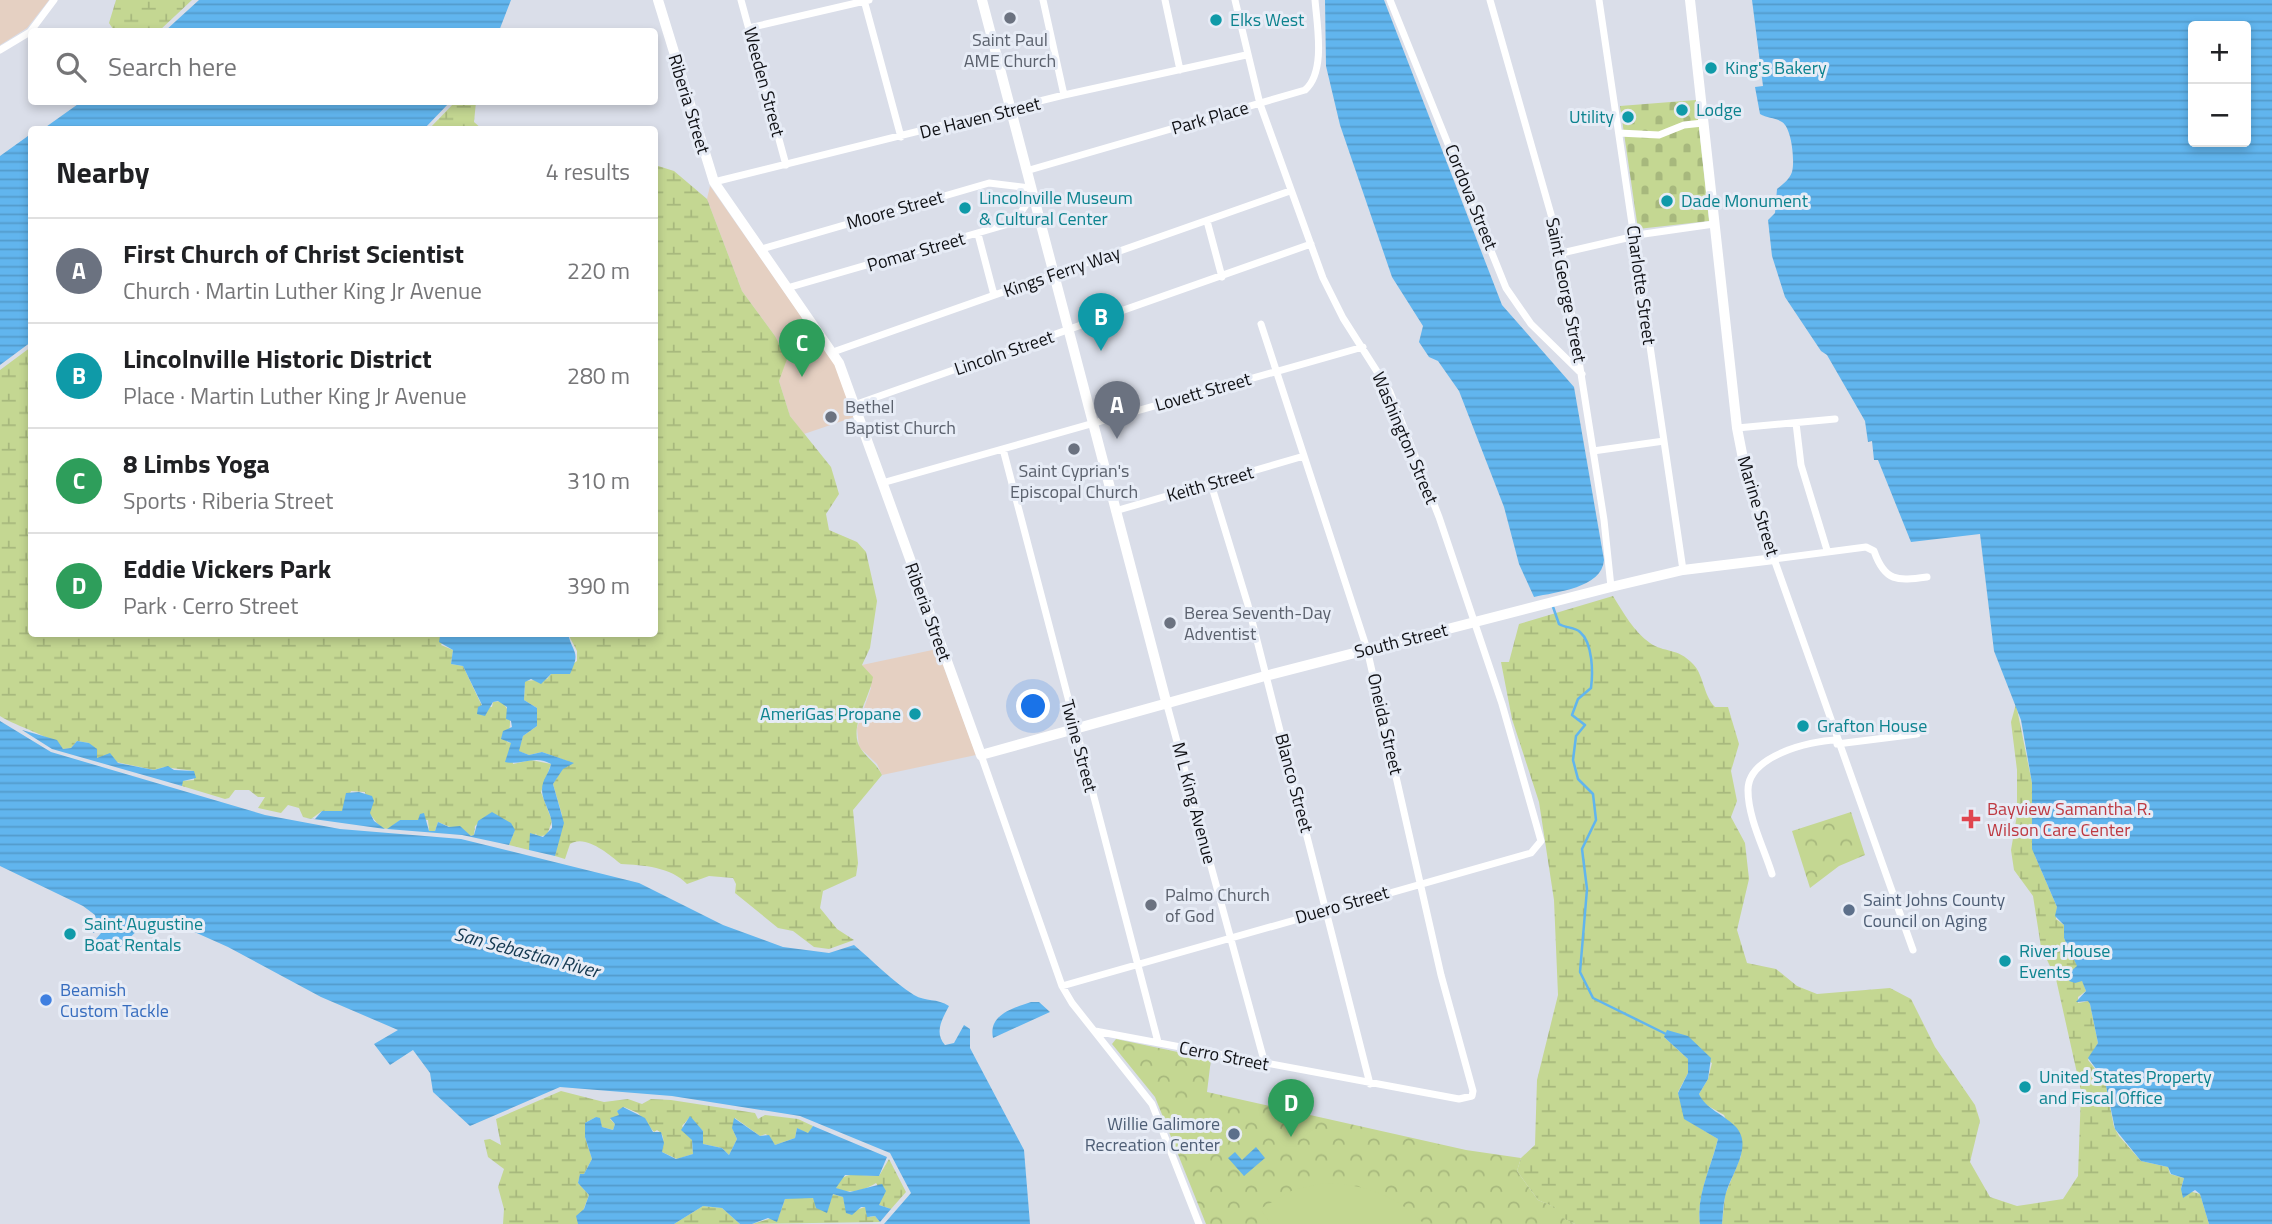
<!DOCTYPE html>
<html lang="en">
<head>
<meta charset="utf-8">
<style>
	:root { --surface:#fff; --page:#f2f2f2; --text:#202124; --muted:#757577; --line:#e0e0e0; --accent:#985723 }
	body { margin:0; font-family:"Titillium Web",sans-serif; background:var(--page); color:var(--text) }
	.controls { position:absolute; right:21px; top:21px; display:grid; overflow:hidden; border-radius:7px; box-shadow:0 4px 10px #0003 }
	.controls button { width:63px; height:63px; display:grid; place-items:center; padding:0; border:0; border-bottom:2px solid var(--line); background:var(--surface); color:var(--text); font:35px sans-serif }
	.you { position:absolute; left:1034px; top:707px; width:24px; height:24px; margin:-18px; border:5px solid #fff; border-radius:50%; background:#1a73e8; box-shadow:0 0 0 10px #1a73e833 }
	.badge { display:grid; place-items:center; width:46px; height:46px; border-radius:50%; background:var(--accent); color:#fff; font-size:23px; font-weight:700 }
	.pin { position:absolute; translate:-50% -58px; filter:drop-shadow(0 2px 4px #0008) }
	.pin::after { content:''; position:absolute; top:37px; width:24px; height:21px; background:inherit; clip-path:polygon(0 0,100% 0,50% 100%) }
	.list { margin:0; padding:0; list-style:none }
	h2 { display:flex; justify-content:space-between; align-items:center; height:91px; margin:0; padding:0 28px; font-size:30px }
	h2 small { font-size:23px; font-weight:400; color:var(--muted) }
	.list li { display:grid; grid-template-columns:46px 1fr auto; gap:21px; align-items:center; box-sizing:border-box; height:105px; padding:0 28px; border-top:2px solid var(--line) }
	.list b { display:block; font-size:26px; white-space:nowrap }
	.list p { margin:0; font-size:23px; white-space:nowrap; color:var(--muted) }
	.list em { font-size:23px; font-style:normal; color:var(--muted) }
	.icon { flex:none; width:38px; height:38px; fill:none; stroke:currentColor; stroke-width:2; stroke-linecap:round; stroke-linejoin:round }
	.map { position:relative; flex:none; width:2272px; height:1224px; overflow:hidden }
	.search { position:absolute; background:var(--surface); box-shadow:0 4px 10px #0003; left:28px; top:28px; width:630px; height:77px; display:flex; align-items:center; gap:18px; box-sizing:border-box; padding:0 24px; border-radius:7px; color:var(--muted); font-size:26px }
	.panel { position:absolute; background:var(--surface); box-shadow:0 4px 10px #0003; left:28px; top:126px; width:630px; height:511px; border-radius:7px }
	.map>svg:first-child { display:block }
	.commercial { fill:#e5d0c2 }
	.wetland { fill:url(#wetland-marsh) }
	.cemetery { fill:url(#cemetery-stones) }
	.park { fill:url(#park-crowns) }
	.pitch { fill:#c4d792 }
	.water { fill:url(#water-rules); fill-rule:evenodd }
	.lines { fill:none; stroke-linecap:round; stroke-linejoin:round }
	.stream { stroke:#61b5ee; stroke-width:2.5 }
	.street { stroke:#fff; stroke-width:7 }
	.secondary { stroke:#fff; stroke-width:10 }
	.worship-dot { fill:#6b7280; stroke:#e7ecf6; stroke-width:2.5 }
	.culture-dot { fill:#0f9aa8; stroke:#e7ecf6; stroke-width:2.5 }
	.health-dot { fill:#e0444e; stroke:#e7ecf6; stroke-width:2.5 }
	.service-dot { fill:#5c6f8a; stroke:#e7ecf6; stroke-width:2.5 }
	.shop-dot { fill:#3f7fe0; stroke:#e7ecf6; stroke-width:2.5 }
	.labels { text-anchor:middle; stroke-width:6; stroke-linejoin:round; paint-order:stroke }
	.culture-label { font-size:18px; fill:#0d838f; stroke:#e7ecf6; text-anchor:start }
	.worship-label { font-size:18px; fill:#5b616d; stroke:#e7ecf6; text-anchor:start }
	.street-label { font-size:18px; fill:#0f1014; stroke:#e7ecf6 }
	.health-label { font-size:18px; fill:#be3a42; stroke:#e7ecf6; text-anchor:start }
	.service-label { font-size:18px; fill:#4e5e75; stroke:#e7ecf6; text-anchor:start }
	.shop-label { font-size:18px; fill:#366cbe; stroke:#e7ecf6; text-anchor:start }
	.water-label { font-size:19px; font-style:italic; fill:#143850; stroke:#e7ecf6 }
</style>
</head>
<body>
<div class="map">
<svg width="2272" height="1224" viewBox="0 0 2272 1224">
	<defs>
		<pattern id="wetland-marsh" width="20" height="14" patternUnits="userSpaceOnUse" patternTransform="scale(1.75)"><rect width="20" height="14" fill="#c4d792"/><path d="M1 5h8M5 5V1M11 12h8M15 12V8" fill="none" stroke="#a7b87d"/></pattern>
		<pattern id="cemetery-stones" width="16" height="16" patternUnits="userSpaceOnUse" patternTransform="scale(1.75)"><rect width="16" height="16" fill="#c4d792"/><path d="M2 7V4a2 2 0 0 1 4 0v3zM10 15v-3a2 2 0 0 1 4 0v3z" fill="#a7b87d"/></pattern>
		<pattern id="park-crowns" width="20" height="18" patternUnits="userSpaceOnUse" patternTransform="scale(1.75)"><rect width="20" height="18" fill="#c4d792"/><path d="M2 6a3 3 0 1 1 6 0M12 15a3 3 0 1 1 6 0" fill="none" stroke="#a7b87d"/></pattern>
		<pattern id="water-rules" width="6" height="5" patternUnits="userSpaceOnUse" patternTransform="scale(1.75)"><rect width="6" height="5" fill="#61b5ee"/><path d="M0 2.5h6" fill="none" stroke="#539bcb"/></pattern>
	</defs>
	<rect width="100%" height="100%" fill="#dadee9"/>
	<!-- commercial -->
	<path class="commercial" d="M0 0H49L27 28 0 45Z
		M710 186 835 365 854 417 804 434 790 416 779 381 786 359 775 336 742 291 707 199Z
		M937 649 976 755 882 775 877 764 859 747 857 728 871 688 862 665Z"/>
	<!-- wetland -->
	<path class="wetland" d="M116 0H192L159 31 115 32 109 23Z
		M455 102H476L474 122 482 129H429Z
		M655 165 674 171 707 199 742 291 775 336 787 359 779 381 790 416 831 467 839 494 826 514 829 530 857 542 866 552 877 601 870 648 862 665 873 677C870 698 847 729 861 749 868 759 877 764 882 775L853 810 858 863 856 876 823 891 820 908 837 929 854 940 829 949 814 947 793 931 778 928 735 893 736 884 733 878 709 876 687 884C671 867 643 865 621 864 608 854 586 834 570 844L565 859 555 856 562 815 553 784 567 761 542 752 529 755 518 751 523 736 537 726V708L524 700 525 681 547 679 551 674H559L577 661V651L568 634H654Z
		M31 347 32 634H449L450 637 445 638 441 645 453 650 451 664 463 666 482 706 492 707 493 702 501 701C514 714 510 726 507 742L511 743 513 764 531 760 551 764 541 792 552 821 547 835 537 837 536 833 529 850 509 845 514 832 504 821 488 815 475 826 474 835 471 836 438 822 435 831H429L428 820H400L389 829 381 828 369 813 365 792 351 791 342 811H322L311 819 303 817 299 808 288 805 281 813 258 808 265 797H258L249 790H235L229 798 225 799 182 786V781L194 780V771L164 767 154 770 97 758 89 743 77 741 71 748 63 749C48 734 19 728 0 716V370Z
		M1613 596C1623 612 1634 632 1650 643 1664 653 1677 647 1693 664 1704 675 1703 695 1715 707H1728L1739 744 1731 771 1737 801 1731 817 1745 843 1749 879 1737 930 1747 963 1776 969 1797 986 1817 994 1890 988 1911 999 1935 1047 1975 1105 1980 1121 1970 1162 1990 1197 2017 1206 2063 1199 2078 1176 2081 1091 2056 979 2041 947 2033 896 2014 870 2011 850 2017 815V770L2011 722 2016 704 2032 783 2035 856 2057 907 2056 919 2064 925V938L2078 966 2076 981 2082 980 2086 991 2078 997V1003L2089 1001 2090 1004 2098 1043 2088 1060 2105 1081 2114 1127 2119 1136 2141 1161 2168 1167 2170 1174 2184 1178 2181 1189 2200 1194 2209 1224H1722L1725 1195 1741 1156 1724 1115 1703 1103 1699 1094 1708 1079 1712 1063 1664 1037 1688 1059V1073L1678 1092 1685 1119 1718 1139C1711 1167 1696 1197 1700 1224H1575L1560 1217 1556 1208 1538 1200 1517 1171 1521 1158 1535 1145 1537 1080 1558 995 1554 900 1539 802 1512 719 1501 662H1509L1519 624Z
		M561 1091 604 1102 628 1099 642 1104 651 1099 671 1100 755 1113 758 1119 765 1115 798 1119 813 1126 808 1134 797 1128 795 1138 775 1145 766 1134 760 1136 735 1118 733 1130 737 1139 729 1155 722 1148 703 1144V1131L690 1117 682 1126 692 1140 693 1154 677 1159 662 1152C662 1143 667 1136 657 1130L654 1132 638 1113 624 1107 617 1111 620 1115 610 1119 615 1124 613 1130 602 1127 596 1117 585 1123V1137L592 1159 584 1174 580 1175 578 1183 589 1195 578 1224H503L504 1209 498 1187 504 1169 488 1157 484 1140 490 1139 501 1145 496 1119Z
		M889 1159 906 1192 891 1209 879 1205 883 1193 876 1183C865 1190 848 1195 836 1188 841 1168 863 1177 879 1176Z
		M833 1194 843 1197 847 1213 865 1207 870 1217 875 1216 880 1222 752 1224 779 1216 785 1199 807 1196 828 1204Z
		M703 1206 722 1208 740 1224H674Z"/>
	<!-- cemetery -->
	<path class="cemetery" d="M1696 100 1709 221 1638 229 1620 106Z"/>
	<!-- park -->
	<path class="park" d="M1851 812 1865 855 1839 866 1810 888 1792 831Z
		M1116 1039 1211 1059 1207 1092 1466 1150 1521 1158 1517 1171 1538 1200 1557 1208 1561 1217 1575 1224H1206L1155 1097 1112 1044Z"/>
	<!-- pitch -->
	<path class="pitch" d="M1324 1183C1364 1184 1396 1195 1424 1224H1271L1260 1209 1293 1190Z"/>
	<!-- water -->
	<path class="water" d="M199 0H511L499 31H165Z
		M1325 0H1384L1502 305 1574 387 1604 560C1602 588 1556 592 1534 597L1519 564 1504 507 1459 391 1438 361 1429 357 1419 342 1423 326 1392 277 1340 125 1326 66Z
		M1752 0H2272V1224H2209L2200 1194 2195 1190 2183 1198 2181 1189 2184 1178 2171 1174 2168 1167 2141 1161 2115 1129 2105 1081 2088 1058 2098 1043 2090 1004 2088 1001 2076 1002 2086 991 2082 981 2075 983 2069 981 2071 971 2077 966 2064 938V925L2055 916 2057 907 2032 849V783L2021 720 1994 651 1980 534 1911 542 1878 460H1874L1872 441 1868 442 1865 421 1827 355 1821 351 1785 297 1772 256 1768 220 1775 213 1777 189C1783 184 1789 180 1792 172 1795 162 1792 128 1782 122 1776 118 1767 118 1760 114L1755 87 1763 86ZM2193 26H2246V142H2193Z
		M81 102H450L424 129H43Z
		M28 136 32 138 31 342 0 365V156Z
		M449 634H568C573 654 581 651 570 674H551L541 684 531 679 525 682 524 700 537 708V726L523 736 519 751 529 755 542 752 574 763 563 769 553 784 564 823 555 856 529 850 530 833 543 837 552 828C553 814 542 802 542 790 542 779 549 774 551 764 536 754 520 766 505 762L511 743 501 739 503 731 512 727 511 721 506 719 507 707 498 701 493 702 485 716 477 714 478 707 482 705 463 666 451 664 453 650 439 642 440 636 450 637Z
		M0 721 51 752 265 815 340 829 461 839 639 883 723 925 783 947 829 953 854 945C873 961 892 981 914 995 926 1002 937 998 949 1006 942 1019 934 1033 945 1045L954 1043 964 1025 970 1029V1048L1024 1150 1030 1224H884L911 1193 890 1153 800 1116 672 1096 560 1087 470 1126 433 1092 430 1073 413 1050 390 1065 374 1044 398 1030 321 997 228 947 163 918 147 921 113 954 96 939 106 927 103 924 94 933 88 928 95 921V915L83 906 0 866Z
		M22 730 57 740 63 749 71 748 77 741 89 743 97 749V758L110 753 118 763 154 770 168 766 174 770 194 771 196 778 183 781 182 786 52 749Z
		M359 792 372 796 374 801 370 813 374 821 385 829 306 818 315 819 322 811H342L346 793Z
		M492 812 511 823 515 830 509 845 462 835 387 829 400 820H418L420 814 424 813 429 831H435L438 822 449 827 460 826 471 836 474 835 478 821Z
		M1031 1002H1039L1050 1012 993 1038C988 1014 1014 1008 1031 1002Z
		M1667 1030 1688 1036 1711 1058 1708 1079 1699 1094C1706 1109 1723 1114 1735 1126 1755 1146 1729 1176 1725 1197 1723 1206 1723 1215 1722 1224H1700C1696 1195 1711 1168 1718 1139L1684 1119 1678 1093 1688 1073V1059L1664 1037Z
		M623 1107 645 1118 653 1132H661L664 1143 662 1152 676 1159 693 1154 692 1140 681 1130 690 1116 703 1131V1144L722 1148 729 1155 737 1139 732 1128 734 1118 760 1136 769 1135 775 1145 795 1138 797 1128 808 1133 813 1126 887 1157 879 1176 845 1175 836 1188 850 1192 882 1184 886 1191 879 1205 891 1209 880 1222 875 1216 867 1217 865 1207H861L852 1215 846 1213 843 1197 833 1194 827 1213 816 1208 813 1198 785 1199 777 1222 768 1218 752 1224H740L722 1208 703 1206 674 1224H578L576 1216 584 1209 589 1195 578 1183 580 1174H584L592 1159 585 1137V1123L596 1117 600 1118 602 1127 613 1130 615 1124 610 1118 619 1115 617 1111Z
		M1256 1147 1265 1158 1244 1176 1228 1158 1235 1152 1242 1160Z"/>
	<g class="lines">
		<!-- stream -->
		<path class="stream" d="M1552 604 1559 624C1565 628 1575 627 1580 632 1593 643 1593 673 1591 688L1578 699 1572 715 1585 725 1576 736 1573 760 1578 779 1593 794 1596 820 1582 849 1587 889 1580 972 1593 998 1666 1034"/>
		<!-- street -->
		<path class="street" d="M741 0 786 165
			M864 0 901 137
			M1043 0 1064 95
			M1165 0 1180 70
			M1390 0 1506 288 1531 324 1582 374
			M1490 0 1562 253 1604 520 1611 587
			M1599 0 1683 570
			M749 28 869 0
			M0 50 30 32 54 0
			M1619 133 1659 135 1684 125 1703 123
			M1026 171 1305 90C1326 72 1317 25 1315 0
			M714 182 1064 95 1246 55
			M1207 221 1222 277
			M978 234 994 295
			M762 249 989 183 1030 188
			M1562 253 1644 234 1714 224
			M787 288 1005 225 1021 212 1032 196
			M833 352 1290 191
			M854 405 1311 244
			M1796 423 1801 465 1827 550
			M1737 428 1835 419
			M1003 449 1158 1042
			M1593 451 1664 441
			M882 483 1363 347
			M1211 484 1248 605 1370 1084
			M1115 511 1304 456
			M1167 705 1265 1064
			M1837 744 1917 734
			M981 755 1062 986 1072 1003 1152 1104 1199 1224
			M1772 874C1764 848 1748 818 1748 790 1748 756 1809 741 1836 740
			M1913 950 1774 559 1866 547 1874 551C1885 582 1897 581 1927 577
			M1062 986 1531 853 1541 841 1502 704 1439 517 1390 392 1343 318 1323 278 1260 104 1235 0
			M1095 1031 1459 1099 1472 1096 1473 1091 1441 975 1367 649 1261 324"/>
		<!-- secondary -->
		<path class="secondary" d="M658 0 714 182 839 363 981 755 1265 676 1611 587 1683 570 1774 559 1746 474 1737 428 1690 0
			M982 0 1167 705"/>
	</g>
	<!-- markers -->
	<g class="worship-dot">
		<circle cx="1010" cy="18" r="7"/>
		<circle cx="831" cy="417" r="7"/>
		<circle cx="1074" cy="449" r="7"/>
		<circle cx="1170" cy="623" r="7"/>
		<circle cx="1151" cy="905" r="7"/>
	</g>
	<g class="culture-dot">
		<circle cx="1216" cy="20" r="7"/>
		<circle cx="1711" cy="68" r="7"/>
		<circle cx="1682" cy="110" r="7"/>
		<circle cx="1628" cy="117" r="7"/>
		<circle cx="1667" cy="201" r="7"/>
		<circle cx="965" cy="208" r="7"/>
		<circle cx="915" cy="714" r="7"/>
		<circle cx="1803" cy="726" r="7"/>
		<circle cx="70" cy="934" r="7"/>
		<circle cx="2005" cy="961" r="7"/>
		<circle cx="2025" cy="1087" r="7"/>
	</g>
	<path class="health-dot" d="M1967.5 808.5h7v7h7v7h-7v7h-7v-7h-7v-7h7z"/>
	<g class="service-dot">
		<circle cx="1849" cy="910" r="7"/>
		<circle cx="1234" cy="1134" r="7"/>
	</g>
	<circle class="shop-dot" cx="46" cy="1000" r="7"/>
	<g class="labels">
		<!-- culture labels -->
		<g class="culture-label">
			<text x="1230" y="26">Elks West</text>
			<text x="1725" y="74">King's Bakery</text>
			<text x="1696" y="116">Lodge</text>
			<text x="1614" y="123" text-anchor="end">Utility</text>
			<text x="979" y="204">Lincolnville Museum<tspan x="979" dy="21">&amp; Cultural Center</tspan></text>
			<text x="1681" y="207">Dade Monument</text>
			<text x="901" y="720" text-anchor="end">AmeriGas Propane</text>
			<text x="1817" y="732">Grafton House</text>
			<text x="84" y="930">Saint Augustine<tspan x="84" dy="21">Boat Rentals</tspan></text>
			<text x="2019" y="957">River House<tspan x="2019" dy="21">Events</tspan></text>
			<text x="2039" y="1083">United States Property<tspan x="2039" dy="21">and Fiscal Office</tspan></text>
		</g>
		<!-- worship labels -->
		<g class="worship-label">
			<text x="1010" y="46" text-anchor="middle">Saint Paul<tspan x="1010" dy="21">AME Church</tspan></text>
			<text x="845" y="413">Bethel<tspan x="845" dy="21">Baptist Church</tspan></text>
			<text x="1074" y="477" text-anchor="middle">Saint Cyprian's<tspan x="1074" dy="21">Episcopal Church</tspan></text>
			<text x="1184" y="619">Berea Seventh-Day<tspan x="1184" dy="21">Adventist</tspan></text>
			<text x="1165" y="901">Palmo Church<tspan x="1165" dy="21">of God</tspan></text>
		</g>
		<!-- street labels -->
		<g class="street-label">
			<text transform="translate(764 82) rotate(75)" y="6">Weeden Street</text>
			<text transform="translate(689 104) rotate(73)" y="6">Riberia Street</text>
			<text transform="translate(980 118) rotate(-14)" y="6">De Haven Street</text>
			<text transform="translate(1210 118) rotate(-16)" y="6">Park Place</text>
			<text transform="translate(1471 197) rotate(68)" y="6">Cordova Street</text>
			<text transform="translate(895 210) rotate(-16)" y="6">Moore Street</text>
			<text transform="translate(916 252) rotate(-16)" y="6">Pomar Street</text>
			<text transform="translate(1062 272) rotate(-19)" y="6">Kings Ferry Way</text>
			<text transform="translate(1641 285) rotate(82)" y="6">Charlotte Street</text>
			<text transform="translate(1566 290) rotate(79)" y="6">Saint George Street</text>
			<text transform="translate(1004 353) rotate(-19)" y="6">Lincoln Street</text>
			<text transform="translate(1203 392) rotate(-16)" y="6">Lovett Street</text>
			<text transform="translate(1405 438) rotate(67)" y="6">Washington Street</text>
			<text transform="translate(1210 484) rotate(-16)" y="6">Keith Street</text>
			<text transform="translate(1758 506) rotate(73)" y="6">Marine Street</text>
			<text transform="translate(928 612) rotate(70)" y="6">Riberia Street</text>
			<text transform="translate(1401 641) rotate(-14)" y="6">South Street</text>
			<text transform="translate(1385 724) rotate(77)" y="6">Oneida Street</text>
			<text transform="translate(1079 746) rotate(75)" y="6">Twine Street</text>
			<text transform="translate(1294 783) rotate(75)" y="6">Blanco Street</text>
			<text transform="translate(1194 803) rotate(75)" y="6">M L King Avenue</text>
			<text transform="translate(1342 905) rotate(-16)" y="6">Duero Street</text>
			<text transform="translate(1224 1056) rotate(11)" y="6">Cerro Street</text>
		</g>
		<!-- health labels -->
		<g class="health-label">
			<text x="1987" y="815">Bayview Samantha R.<tspan x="1987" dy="21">Wilson Care Center</tspan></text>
		</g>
		<!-- service labels -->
		<g class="service-label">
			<text x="1863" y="906">Saint Johns County<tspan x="1863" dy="21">Council on Aging</tspan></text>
			<text x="1220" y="1130" text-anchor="end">Willie Galimore<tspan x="1220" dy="21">Recreation Center</tspan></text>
		</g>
		<!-- shop labels -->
		<g class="shop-label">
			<text x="60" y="996">Beamish<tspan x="60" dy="21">Custom Tackle</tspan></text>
		</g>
		<!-- water labels -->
		<g class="water-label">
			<text transform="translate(527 952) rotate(15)" y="7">San Sebastian River</text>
		</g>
	</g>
</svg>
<div class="controls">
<button>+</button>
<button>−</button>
</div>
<div class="you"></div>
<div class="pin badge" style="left:1117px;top:439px;background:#6b7280">A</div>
<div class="pin badge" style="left:1101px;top:351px;background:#0f9aa8">B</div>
<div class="pin badge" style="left:802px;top:377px;background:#2e9e5b">C</div>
<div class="pin badge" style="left:1291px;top:1137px;background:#2e9e5b">D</div>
<div class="search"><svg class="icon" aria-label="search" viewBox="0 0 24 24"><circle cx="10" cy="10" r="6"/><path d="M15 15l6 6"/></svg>Search here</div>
<section class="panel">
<h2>Nearby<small>4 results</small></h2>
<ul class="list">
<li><span class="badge" style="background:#6b7280">A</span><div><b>First Church of Christ Scientist</b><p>Church · Martin Luther King Jr Avenue</p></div><em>220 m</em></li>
<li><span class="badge" style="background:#0f9aa8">B</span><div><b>Lincolnville Historic District</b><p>Place · Martin Luther King Jr Avenue</p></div><em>280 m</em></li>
<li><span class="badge" style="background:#2e9e5b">C</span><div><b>8 Limbs Yoga</b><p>Sports · Riberia Street</p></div><em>310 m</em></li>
<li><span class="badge" style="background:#2e9e5b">D</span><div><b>Eddie Vickers Park</b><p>Park · Cerro Street</p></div><em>390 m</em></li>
</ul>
</section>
</div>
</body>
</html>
